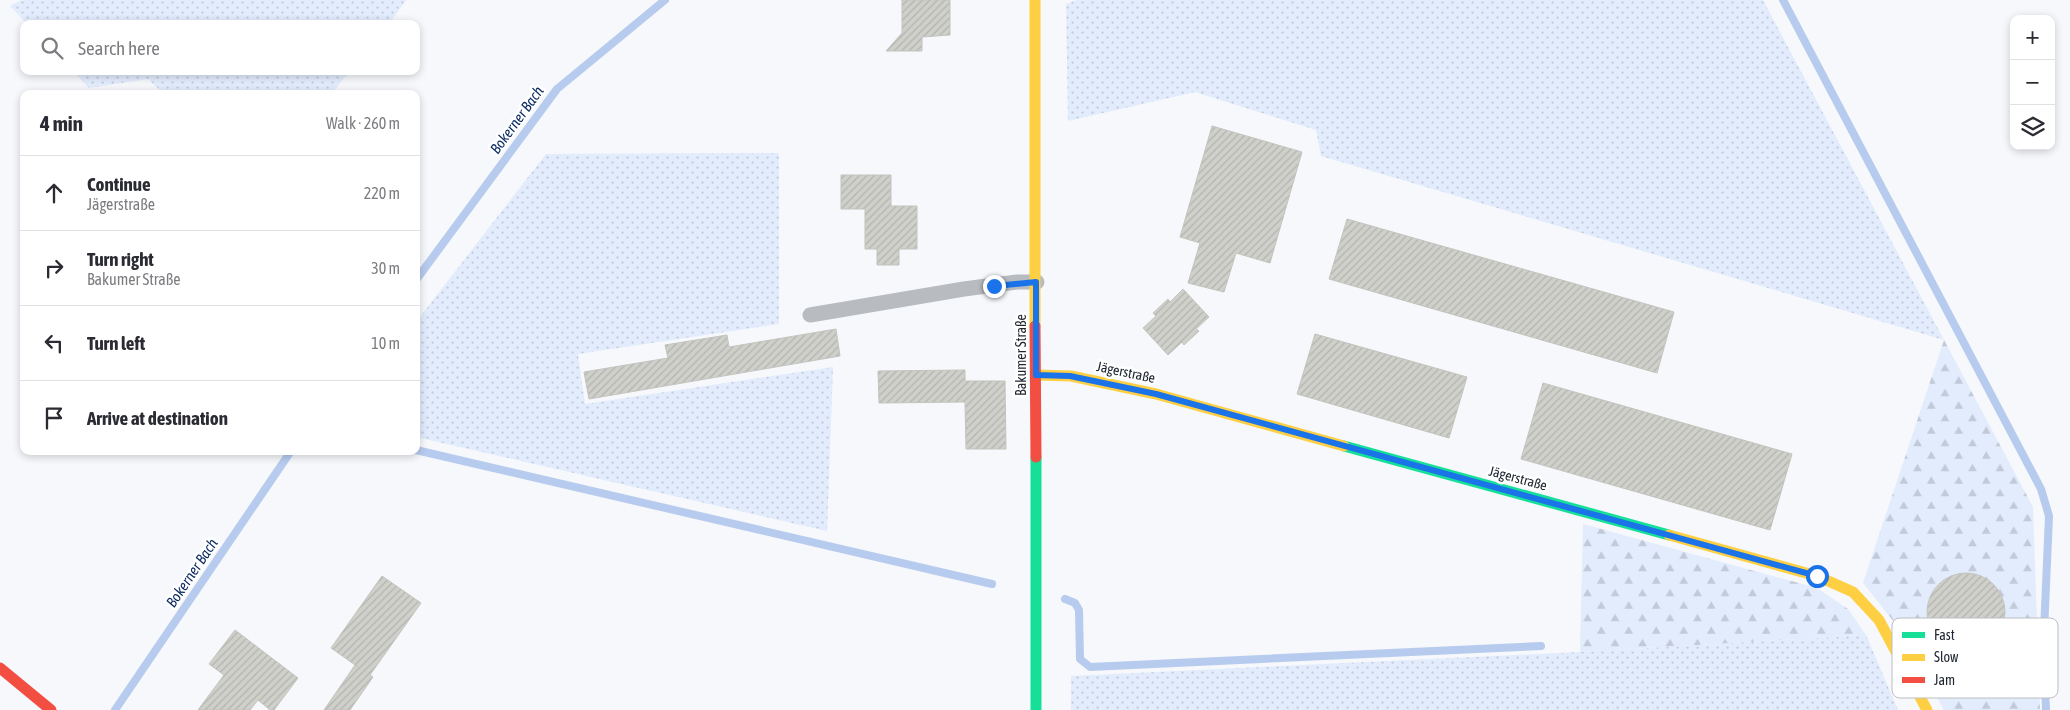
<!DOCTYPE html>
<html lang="en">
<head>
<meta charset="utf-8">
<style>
	:root { --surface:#fff; --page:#f2f2f3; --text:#2b2b33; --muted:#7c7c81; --line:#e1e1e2 }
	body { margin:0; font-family:"Asap Condensed",sans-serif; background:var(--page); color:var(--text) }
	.controls { position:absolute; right:15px; top:15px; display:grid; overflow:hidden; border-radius:10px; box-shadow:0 2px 8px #0003 }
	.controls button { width:45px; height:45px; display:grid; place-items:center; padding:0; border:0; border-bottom:1px solid var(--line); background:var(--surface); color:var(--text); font:25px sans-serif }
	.stop { position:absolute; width:15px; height:15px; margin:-11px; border:4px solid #1a73e8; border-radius:50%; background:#fff }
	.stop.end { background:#1a73e8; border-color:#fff; box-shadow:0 1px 5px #0008 }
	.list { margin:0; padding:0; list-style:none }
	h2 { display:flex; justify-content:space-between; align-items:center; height:65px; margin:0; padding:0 20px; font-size:21px }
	h2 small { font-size:16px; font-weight:400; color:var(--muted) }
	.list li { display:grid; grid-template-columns:32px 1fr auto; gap:15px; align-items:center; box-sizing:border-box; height:75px; padding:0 20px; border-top:1px solid var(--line) }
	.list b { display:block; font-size:19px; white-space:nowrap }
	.list p { margin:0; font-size:16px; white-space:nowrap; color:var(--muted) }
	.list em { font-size:16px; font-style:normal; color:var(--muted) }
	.icon { flex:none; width:28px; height:28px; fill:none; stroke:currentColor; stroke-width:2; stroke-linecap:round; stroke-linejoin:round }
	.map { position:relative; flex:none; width:2070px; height:710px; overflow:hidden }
	.search { position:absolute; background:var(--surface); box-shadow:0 2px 8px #0003; left:20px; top:20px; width:400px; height:55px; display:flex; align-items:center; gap:12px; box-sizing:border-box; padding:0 18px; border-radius:10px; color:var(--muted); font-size:19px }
	.panel { position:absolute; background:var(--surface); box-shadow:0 2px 8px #0003; left:20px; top:90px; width:400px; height:365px; border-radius:10px }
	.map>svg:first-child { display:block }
	.grass { fill:url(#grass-dots) }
	.forest { fill:url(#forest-firs) }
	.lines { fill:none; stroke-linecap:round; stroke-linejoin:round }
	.stream { stroke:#b7cbee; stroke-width:8 }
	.building { fill:url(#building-hatch); stroke:#c3c4be }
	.lane { stroke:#b8bbbf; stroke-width:15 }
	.fast { stroke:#16e098; stroke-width:11 }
	.slow { stroke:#ffcf43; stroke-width:11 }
	.jam { stroke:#f24e42; stroke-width:11 }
	.route { stroke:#1a73e8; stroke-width:6 }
	.labels { text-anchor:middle; stroke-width:5; stroke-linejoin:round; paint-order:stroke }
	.street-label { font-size:14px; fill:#202732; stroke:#fff }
	.water-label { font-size:15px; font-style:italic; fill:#07275f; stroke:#fff }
	.key { fill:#fff; stroke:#bcbec2; stroke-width:1 }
	.key-label { font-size:14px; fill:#202732 }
</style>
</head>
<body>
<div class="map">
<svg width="2070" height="710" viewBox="0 0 2070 710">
	<defs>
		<pattern id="grass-dots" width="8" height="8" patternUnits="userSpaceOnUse" patternTransform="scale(1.25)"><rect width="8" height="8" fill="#e2ecfd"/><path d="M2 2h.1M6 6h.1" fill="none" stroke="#c2cad9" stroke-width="1.8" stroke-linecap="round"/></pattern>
		<pattern id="forest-firs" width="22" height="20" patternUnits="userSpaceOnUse" patternTransform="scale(1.25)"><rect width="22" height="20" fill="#e2ecfd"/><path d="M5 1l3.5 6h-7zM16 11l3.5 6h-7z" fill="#c2cad9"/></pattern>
		<pattern id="building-hatch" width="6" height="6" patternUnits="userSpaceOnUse" patternTransform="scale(1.25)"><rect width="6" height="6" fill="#d0d0cb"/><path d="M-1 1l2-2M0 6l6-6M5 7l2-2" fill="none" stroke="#b2b3af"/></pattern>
	</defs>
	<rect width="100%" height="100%" fill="#f6f8fb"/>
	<!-- grass -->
	<path class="grass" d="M21 0H406L389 24H27L10 6Z
		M1077 0H1763L1944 340 1321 156 1316 130 1195 92 1068 121 1066 4Z
		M73 71H350L331 94H164L148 79 89 88Z
		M779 153V324L578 354 585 404 833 367 827 531 416 437V322L546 154Z
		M1866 635 1898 710H1071V676L1580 652Z"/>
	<!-- forest -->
	<path class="forest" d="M1944 340 2033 507 2040 710H1944L1894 622 1863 583Z
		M1583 524 1817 588 1848 609 1866 635 1580 652Z"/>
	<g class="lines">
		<!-- stream -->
		<path class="stream" d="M1783 0 2041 489 2049 516 2044 631
			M416 280 557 89 665 0
			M416 450 992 584
			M1065 599 1075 603 1079 610 1080 659 1090 667 1541 646
			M2044 664 2046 710
			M115 710 291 451"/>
	</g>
	<!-- building -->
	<path class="building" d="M902 0H950V35L922 37V51H886L902 33Z
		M1212 126 1302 152 1270 263 1236 253 1224 292 1188 283 1200 243 1180 237Z
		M841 175H891V206H917V249H899V265H877V249H865V209H841Z
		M1347 219 1674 312 1657 373 1329 279Z
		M1183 289 1209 317 1196 329 1199 331 1184 345 1182 342 1168 355 1143 328 1156 316 1153 313 1168 299 1170 302Z
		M836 329 840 356 589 399 584 372 668 358 665 345 727 335 729 347Z
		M1315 334 1467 377 1449 438 1297 394Z
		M965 370V381H1005L1006 449H966L965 402 879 403 878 371Z
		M1543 383 1792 454 1770 530 1521 459Z
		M1927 612a39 39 0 1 1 78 0a39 39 0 1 1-78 0Z
		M382 576 421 603 370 675 373 677 350 710H324L355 665 358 667 331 648Z
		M235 630 298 678 274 710H270L258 700 250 710H198L224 675 209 664Z"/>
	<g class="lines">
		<!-- lane -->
		<path class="lane" d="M810 315 964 289 1017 282H1037"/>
		<!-- fast -->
		<path class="fast" d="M1344 446 1669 535
			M1036 457V710"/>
		<!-- slow -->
		<path class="slow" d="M1035 0V326
			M1036 375 1071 376 1156 394 1344 446
			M1669 535 1817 576 1853 592 1879 620 1927 710"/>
		<!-- jam -->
		<path class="jam" d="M1035 326 1036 457
			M0 668 51 710"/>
	</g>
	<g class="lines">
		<!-- route -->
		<path class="route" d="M994 286 1036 282V375L1070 376 1156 394 1817 576"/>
	</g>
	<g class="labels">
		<!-- street labels -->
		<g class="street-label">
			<text transform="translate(1021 355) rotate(-90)" y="5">Bakumer Straße</text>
			<text transform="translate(1126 372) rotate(12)" y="5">Jägerstraße</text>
			<text transform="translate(1518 478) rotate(15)" y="5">Jägerstraße</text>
		</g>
		<!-- water labels -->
		<g class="water-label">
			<text transform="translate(517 120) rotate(-54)" y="5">Bokerner Bach</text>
			<text transform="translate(192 573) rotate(-56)" y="5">Bokerner Bach</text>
		</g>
	</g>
	<!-- legend -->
	<rect x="1892" y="618" width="166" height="80" rx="8" class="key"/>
	<rect x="1902" y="632" width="23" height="6" fill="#16e098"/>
	<rect x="1902" y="654" width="23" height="7" fill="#ffcf43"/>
	<rect x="1902" y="677" width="23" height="6" fill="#f24e42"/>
	<g class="key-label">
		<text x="1934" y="640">Fast</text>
		<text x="1934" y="662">Slow</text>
		<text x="1934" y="685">Jam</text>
	</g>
</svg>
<div class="controls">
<button>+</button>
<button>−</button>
<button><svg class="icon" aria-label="layers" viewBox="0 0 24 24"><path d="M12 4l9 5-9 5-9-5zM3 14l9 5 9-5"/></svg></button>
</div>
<div class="stop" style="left:1817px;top:576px"></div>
<div class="stop end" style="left:994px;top:286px"></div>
<div class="search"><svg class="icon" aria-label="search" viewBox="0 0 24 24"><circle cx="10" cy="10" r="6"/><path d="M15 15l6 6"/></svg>Search here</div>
<section class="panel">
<h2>4 min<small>Walk · 260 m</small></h2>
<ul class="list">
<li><svg class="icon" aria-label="ahead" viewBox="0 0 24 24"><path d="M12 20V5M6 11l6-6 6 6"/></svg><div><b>Continue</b><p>Jägerstraße</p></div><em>220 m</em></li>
<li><svg class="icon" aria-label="right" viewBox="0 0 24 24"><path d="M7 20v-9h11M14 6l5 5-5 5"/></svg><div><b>Turn right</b><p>Bakumer Straße</p></div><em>30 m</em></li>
<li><svg class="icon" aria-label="left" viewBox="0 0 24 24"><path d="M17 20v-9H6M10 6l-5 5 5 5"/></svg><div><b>Turn left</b></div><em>10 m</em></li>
<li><svg class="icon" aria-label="arrive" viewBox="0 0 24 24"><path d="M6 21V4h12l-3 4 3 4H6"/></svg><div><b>Arrive at destination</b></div></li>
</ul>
</section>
</div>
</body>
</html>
